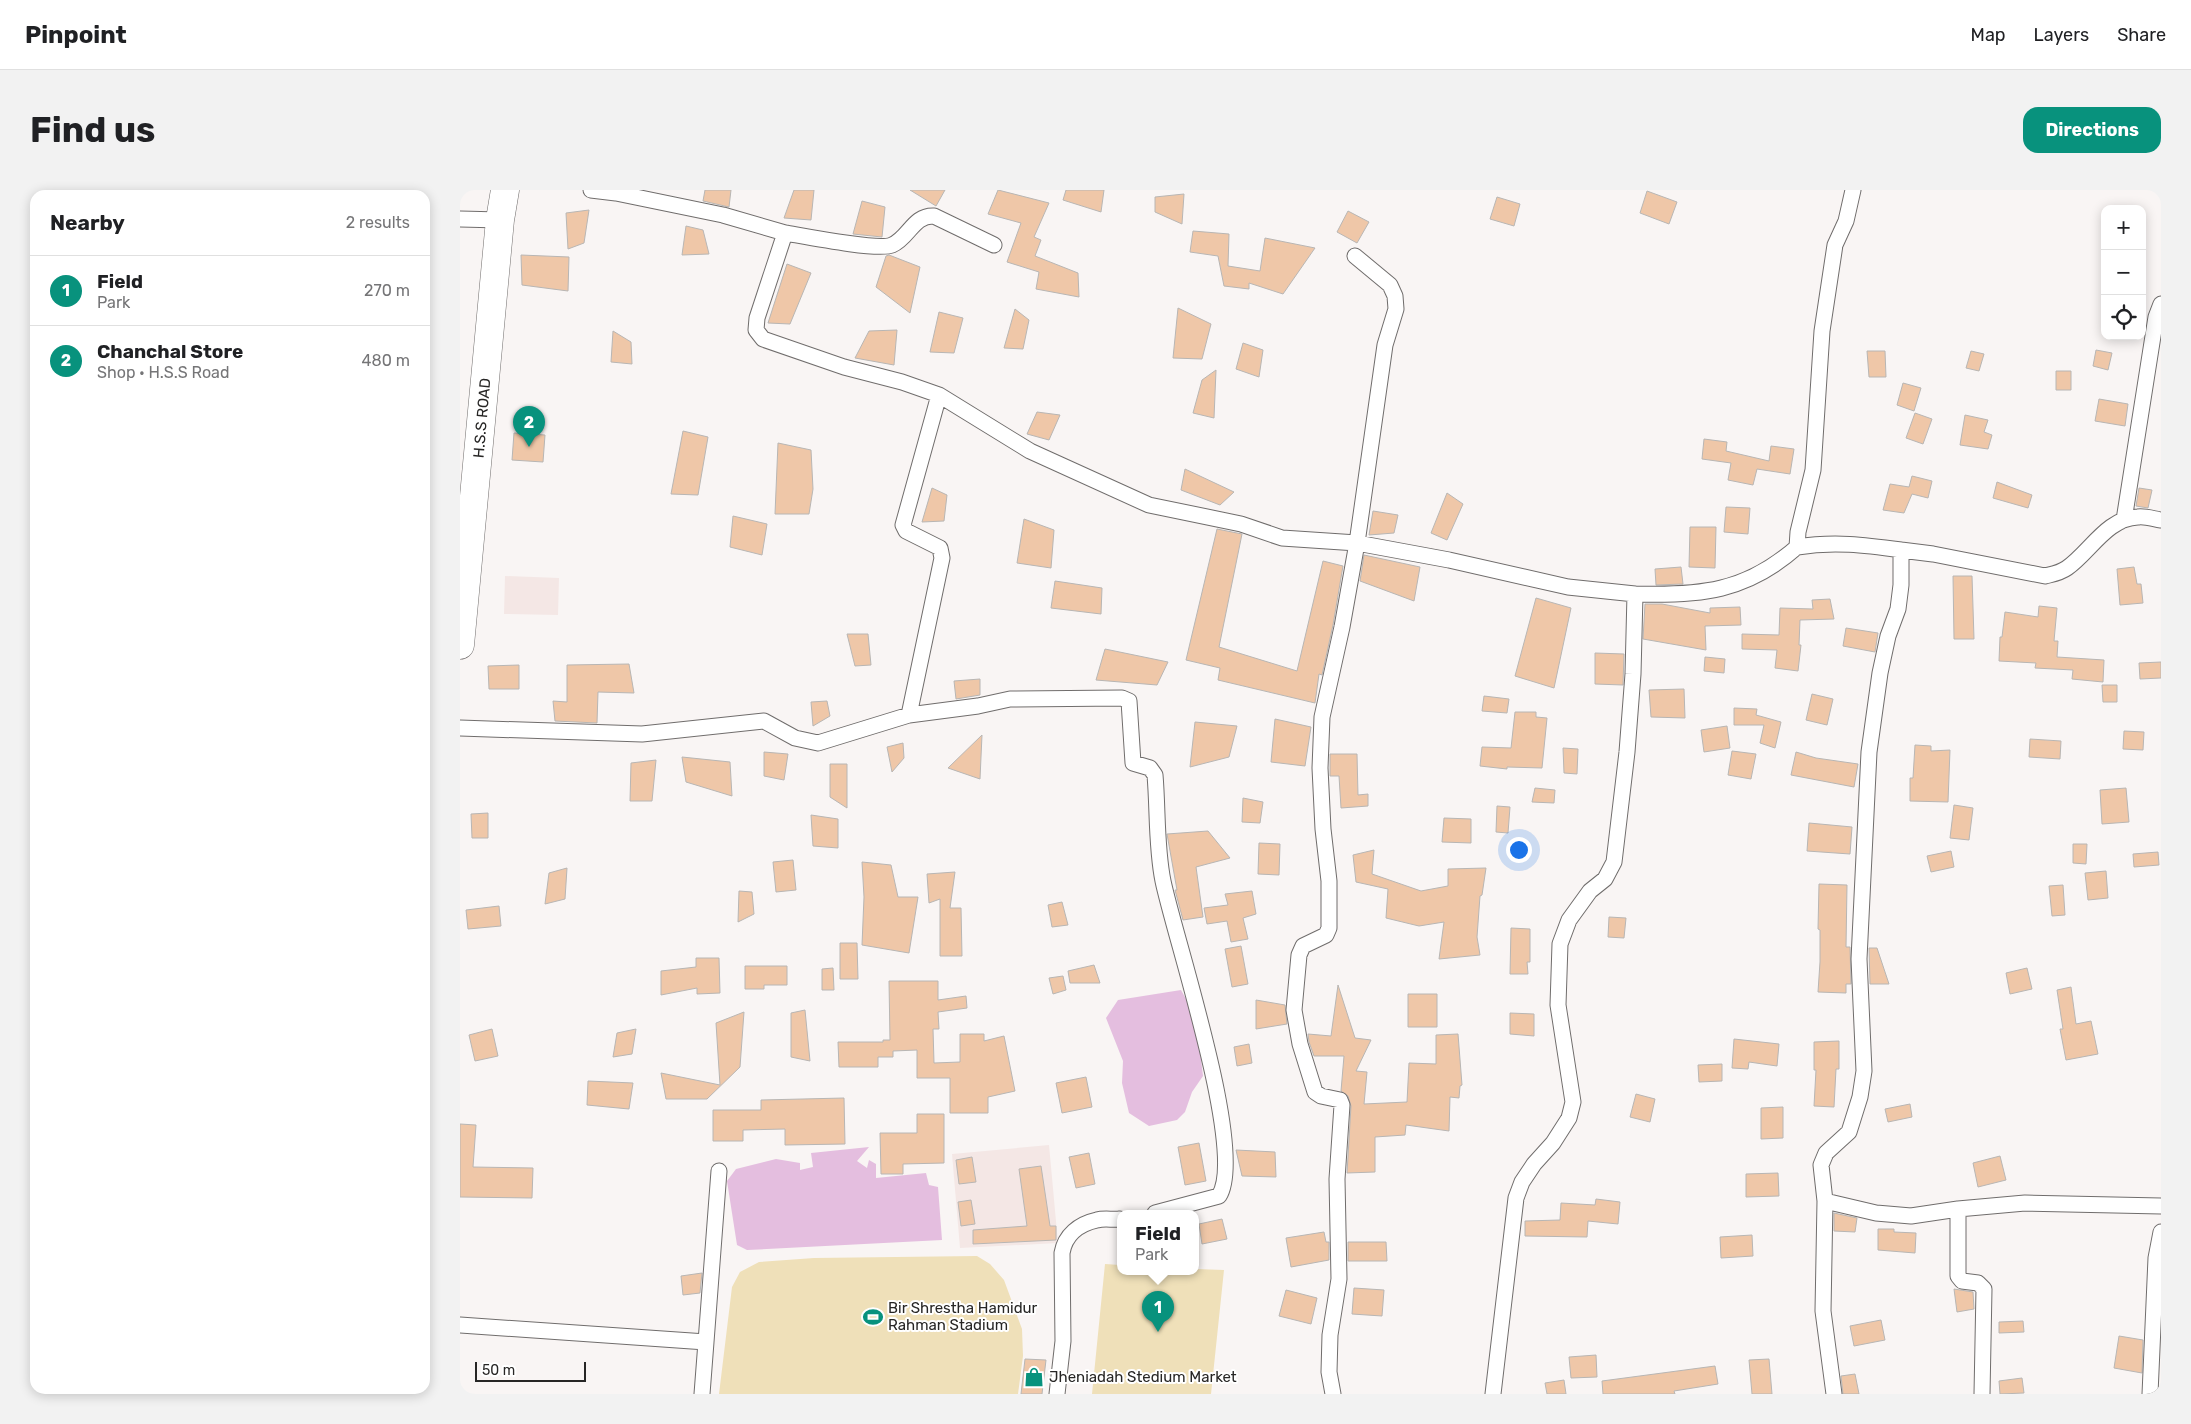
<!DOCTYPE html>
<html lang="en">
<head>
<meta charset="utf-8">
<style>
	:root { --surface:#fff; --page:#f2f2f2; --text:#202124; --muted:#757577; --line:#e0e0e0; --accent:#08927d }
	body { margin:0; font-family:Rubik,sans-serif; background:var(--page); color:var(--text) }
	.controls { position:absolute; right:15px; top:15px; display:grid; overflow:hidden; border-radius:10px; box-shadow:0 2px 12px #0003 }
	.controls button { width:45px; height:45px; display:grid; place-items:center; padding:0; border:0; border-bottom:1px solid var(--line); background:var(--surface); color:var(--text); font:25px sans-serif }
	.scale { position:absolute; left:15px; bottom:12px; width:111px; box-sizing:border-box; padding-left:5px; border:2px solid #272625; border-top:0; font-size:14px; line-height:18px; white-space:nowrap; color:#272625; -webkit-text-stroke:4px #fff; paint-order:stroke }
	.you { position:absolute; left:1058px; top:659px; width:18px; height:18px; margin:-12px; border:4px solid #fff; border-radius:50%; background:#1a73e8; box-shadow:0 0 0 8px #1a73e833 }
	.badge { display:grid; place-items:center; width:32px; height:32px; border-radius:50%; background:var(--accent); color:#fff; font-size:16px; font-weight:700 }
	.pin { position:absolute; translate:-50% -41px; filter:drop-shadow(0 1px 2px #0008) }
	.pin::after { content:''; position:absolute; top:26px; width:18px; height:15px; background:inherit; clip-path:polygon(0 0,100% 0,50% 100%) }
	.popup { position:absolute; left:657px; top:1020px; width:82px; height:65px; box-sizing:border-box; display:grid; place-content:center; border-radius:10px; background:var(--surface); filter:drop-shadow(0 1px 4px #0005); font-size:16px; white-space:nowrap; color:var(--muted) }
	.popup b { font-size:19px; color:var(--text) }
	.popup::after { content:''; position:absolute; left:50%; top:100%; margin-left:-10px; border:10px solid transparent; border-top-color:var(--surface) }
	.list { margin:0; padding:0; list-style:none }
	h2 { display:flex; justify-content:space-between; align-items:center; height:65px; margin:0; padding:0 20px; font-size:21px }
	h2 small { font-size:16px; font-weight:400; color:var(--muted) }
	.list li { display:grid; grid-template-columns:32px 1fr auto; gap:15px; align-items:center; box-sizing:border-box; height:70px; padding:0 20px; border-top:1px solid var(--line) }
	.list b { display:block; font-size:19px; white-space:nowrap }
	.list p { margin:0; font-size:16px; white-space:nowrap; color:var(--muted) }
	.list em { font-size:16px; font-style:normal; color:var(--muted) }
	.icon { flex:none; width:28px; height:28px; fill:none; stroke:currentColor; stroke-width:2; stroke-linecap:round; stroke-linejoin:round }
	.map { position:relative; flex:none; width:1701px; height:1204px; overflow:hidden; border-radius:15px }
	header { display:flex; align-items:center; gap:30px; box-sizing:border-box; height:70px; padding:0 25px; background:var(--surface); border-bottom:1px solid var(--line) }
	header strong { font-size:24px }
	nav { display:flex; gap:28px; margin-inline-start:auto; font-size:18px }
	.intro { display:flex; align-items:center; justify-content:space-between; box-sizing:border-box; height:120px; padding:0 30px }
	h1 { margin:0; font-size:35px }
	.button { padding:12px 22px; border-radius:15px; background:var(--accent); color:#fff; font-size:18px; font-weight:700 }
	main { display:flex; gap:30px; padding:0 30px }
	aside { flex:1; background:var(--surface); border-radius:15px; box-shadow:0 2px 12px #0003 }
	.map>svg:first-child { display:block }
	.built { fill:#f4e7e5 }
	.green { fill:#efe0b9 }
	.water { fill:#e4bedf }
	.building { fill:#efc7a8; stroke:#b8b6b4 }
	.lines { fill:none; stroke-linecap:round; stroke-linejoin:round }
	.street-casing { stroke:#706d6c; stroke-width:17 }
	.highway-casing { stroke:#706d6c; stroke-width:29 }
	.street { stroke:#fff; stroke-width:15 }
	.highway { stroke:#fff; stroke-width:28 }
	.labels { text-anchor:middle; stroke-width:4; stroke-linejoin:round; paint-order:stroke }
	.street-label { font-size:15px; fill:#272625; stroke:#fff }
	.poi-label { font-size:15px; fill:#272625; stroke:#fff; text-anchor:start }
</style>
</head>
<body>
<header>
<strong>Pinpoint</strong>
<nav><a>Map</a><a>Layers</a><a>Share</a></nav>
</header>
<div class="intro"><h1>Find us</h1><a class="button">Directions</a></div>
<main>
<aside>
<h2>Nearby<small>2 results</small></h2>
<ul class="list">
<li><span class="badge">1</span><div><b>Field</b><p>Park</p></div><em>270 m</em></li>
<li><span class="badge">2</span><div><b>Chanchal Store</b><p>Shop · H.S.S Road</p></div><em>480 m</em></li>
</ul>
</aside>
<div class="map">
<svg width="1701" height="1204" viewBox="0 0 1701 1204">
	<rect width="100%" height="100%" fill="#f9f5f4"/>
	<!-- built -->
	<path class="built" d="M45 386 99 388 98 425 44 424Z
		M589 955 598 1053 500 1058 492 964Z"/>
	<!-- green -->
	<path class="green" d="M517 1066 530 1074 544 1090 562 1139 563 1166 558 1204H259L272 1097 280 1082 299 1072 354 1068Z
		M645 1074 660 1075V1081H736V1079L764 1080 751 1204H632Z"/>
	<!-- water -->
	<path class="water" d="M721 800 736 827 743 886 732 902 725 922 717 930 689 936 669 923 662 893 663 871 646 828 658 810Z
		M409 957 397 971 407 978 409 970 416 974V988L466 983 469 995 478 997 482 1050 287 1060 277 1055 267 991 276 979 316 969 340 973V980L353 977 351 963Z"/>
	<!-- building -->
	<path class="building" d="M245 0H271L269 17 243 11Z
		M334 0H354L351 30 324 28Z
		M450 0H485L476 16Z
		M538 0 589 13 574 47 581 50 575 66 618 83 619 107 576 99 579 82 547 72 561 33 528 24Z
		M606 0H644L641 22 603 10Z
		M1187 1 1217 12 1209 34 1180 23Z
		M724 4 722 34 695 22V7Z
		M1037 7 1060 14 1054 36 1030 29Z
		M402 11 425 17 422 47 393 44Z
		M129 20 124 53 108 59 106 23Z
		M888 21 909 32 897 53 877 42Z
		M226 36 243 40 249 64 222 65Z
		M733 41 769 44 768 76 800 81 805 48 855 58 823 104 789 93V99L764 96 758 66 730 62Z
		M61 65 109 67 108 101 62 95Z
		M429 65 460 77 450 123 416 97 426 66Z
		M327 74 351 83 330 134 308 133Z
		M718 118 751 134 742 169 713 168Z
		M555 119 569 130 563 159 544 158Z
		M479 122 503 128 494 163 470 162Z
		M437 140 434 175 395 168 409 141Z
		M153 141 171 152 172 174 151 172Z
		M783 153 803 160 799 187 776 179Z
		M1636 160 1652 163 1648 180 1633 176Z
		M1407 161H1425L1426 187H1409Z
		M1511 161 1524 164 1519 181 1506 178Z
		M756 180 754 228 733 223 742 190Z
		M1596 181H1611V200H1596Z
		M1443 193 1461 198 1454 221 1437 215Z
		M1639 209 1668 214 1665 236 1635 231Z
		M577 222 600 225 589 250 567 244Z
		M1455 223 1472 229 1463 254 1446 248Z
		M1505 225 1528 230 1524 242 1532 245 1528 259 1500 255Z
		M223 241 248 247 238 305 211 304Z
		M54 243 85 245 83 272 52 270Z
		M1244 249 1267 252 1266 261 1309 271 1311 256 1334 259 1330 284 1297 279 1293 295 1268 290 1271 273 1242 269Z
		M318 253 351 260 353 299 349 324H315Z
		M725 279 774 302 760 315 721 300Z
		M1452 286 1472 291 1468 308 1452 304 1444 323 1423 320 1430 294 1449 297Z
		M1537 292 1572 305 1568 318 1533 308Z
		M472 298 487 305 484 331 462 332Z
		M1679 298 1692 300 1688 318 1676 316Z
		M987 303 1003 314 987 350 971 343Z
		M1266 317 1290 318 1288 344 1264 342Z
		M913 321 938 325 934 343 909 345Z
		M273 326 307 334 302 365 270 357Z
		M564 329 594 340 591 378 557 373Z
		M1230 337H1256L1255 378 1229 377Z
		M757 339 782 344 759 457 837 481 863 371 883 376 873 435 862 485 859 484 855 513 758 490 760 478 726 470Z
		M904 365 960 377 954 411 900 391Z
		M1221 377 1223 394 1196 395 1195 379Z
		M1674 377 1677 394H1681L1683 413 1660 415 1657 379Z
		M1493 386H1512L1514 449H1494Z
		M595 391 642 398 641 424 591 418Z
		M1076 408 1111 418 1094 498 1055 486Z
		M1370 409 1374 429 1340 430 1339 455H1341L1338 481 1315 478 1317 460 1282 459V444L1319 445 1320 418 1353 419 1352 410Z
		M1185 414H1202L1250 423V418L1280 417 1281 435 1245 436 1246 460 1183 449Z
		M1579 416 1597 418 1594 451H1598L1597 467 1644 470 1643 492 1612 489 1613 480 1575 478 1576 473 1539 471 1540 447H1542L1545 422 1578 427Z
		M1386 438 1418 443 1415 462 1383 456Z
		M387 444H408L411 475 395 476Z
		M645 459 708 472 697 495 636 490Z
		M1135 463 1164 464 1163 495 1135 494Z
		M1245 467 1265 469 1264 483 1244 481Z
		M1701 472V488L1680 489 1679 473Z
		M169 474 174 503 138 502 137 533 95 531 93 511 107 512V475Z
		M59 475V499H29L28 476Z
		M520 489V505L496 509 494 491Z
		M1642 495H1657V512H1643Z
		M1224 499 1225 528 1191 527 1189 500Z
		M1352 504 1373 509 1367 535 1346 530Z
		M1024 506 1049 509 1047 523 1022 521Z
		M367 511 370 526 353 536 351 512Z
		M1274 518 1297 519 1296 525 1321 532 1315 558 1300 553 1304 535H1274Z
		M1055 522H1076V527L1087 528 1082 578 1047 577V579L1020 576 1022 557 1051 558Z
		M815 529 851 537 845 576 811 572Z
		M735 532 777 536 769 567 730 577Z
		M1267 536 1270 558 1244 562 1241 540Z
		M1664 541 1684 542 1683 560 1663 559Z
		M522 545 520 589 488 578Z
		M1570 549 1601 551 1600 569 1569 567Z
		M443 553 444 568 432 582 427 557Z
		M1455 555 1471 556V561L1490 560 1488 612 1450 611V588H1453Z
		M1103 558 1118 559 1117 584 1104 583Z
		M1272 561 1296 564 1291 589 1268 585Z
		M304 562 328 564 324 590 304 586Z
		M1336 562 1356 568 1398 574 1394 597 1331 585Z
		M870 564H897L898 605 908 604V616L881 618 879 586H870Z
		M222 567 270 572 272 606 226 592Z
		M196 570 192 611H170L171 573Z
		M370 574H387V618L370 607Z
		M1075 598 1095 600 1094 613 1072 612Z
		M1666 598 1669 632 1642 634 1640 600Z
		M783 608 803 612 800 633 782 632Z
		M1494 615 1513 618 1509 650 1490 648Z
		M1037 616 1050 617 1048 643 1036 642Z
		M28 623V648H12L11 624Z
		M351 625 378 629V658L353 656Z
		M984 628 1011 629V653L982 652Z
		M1349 633 1392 637 1390 664 1347 661Z
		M748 641 770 668 736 677 743 727 723 730 715 700H717L707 644Z
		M799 653 820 654 819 685 798 684Z
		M1613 654H1627L1626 674 1613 673Z
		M914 660 912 684 961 701 988 696V679L1026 678 1022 705 1020 706 1017 747 1020 765 979 769 984 732 959 736 926 728 928 699 896 692 893 665Z
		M1491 661 1494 677 1471 682 1467 666Z
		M1698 662 1699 675 1674 677 1673 664Z
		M333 670 336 700 316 702 313 672Z
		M402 672 431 675 438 707H458L449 763 402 755 404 707Z
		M107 678 105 709 85 714 89 683Z
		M1646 681 1648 708 1628 710 1625 683Z
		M495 682 490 718H501L502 766H480V709L469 713 467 684Z
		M1359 694 1387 695 1386 757H1390L1391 794H1386V803L1358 802 1360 772V740L1358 739Z
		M1603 695 1605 725 1592 726 1589 696Z
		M279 701 292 702 294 724 278 732Z
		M792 701 796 724 783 728 788 749 771 752 767 731 747 734 744 718 768 715 765 704Z
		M602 712 608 735 592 737 588 715Z
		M39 716 41 736 8 739 6 720Z
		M1149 727 1166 728 1164 748 1148 747Z
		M1051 738 1070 739V772H1067L1068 784H1050Z
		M380 753H397L398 789H380Z
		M781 756 788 794 772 797 765 759Z
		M1409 758H1417L1429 794H1410Z
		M236 768H259L260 803 237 804V798L201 805V781L236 777Z
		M634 775 640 793H610L608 781Z
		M285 776H327V795H304V799H285Z
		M373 778 374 800H362V779Z
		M1567 778 1572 799 1550 804 1546 783Z
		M603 786 606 800 593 804 589 788Z
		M429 791H478V810L506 806 507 818 478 822 479 839H473L474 873 500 872V844H524V851L544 846 555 901 528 907V923H490V888H457V860L433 861V867H418V877H379L378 852H423V850H430Z
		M878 795 895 848 911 850 896 881 907 882 904 914 947 912 949 873 976 874V845L998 844 1002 895 1000 896 999 908 990 907 989 941 946 935 945 945 915 947V982L887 983 891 916 888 906 881 901 884 866H854L849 852 848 844 871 846Z
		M1611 797 1616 834 1631 831 1638 864 1606 870 1600 839H1603L1597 800Z
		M948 804H977V837H948Z
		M796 810 825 815 827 834 796 839Z
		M345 820 350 871 331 867V823Z
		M284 822 280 877 247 909H206L201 883 260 895 256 833Z
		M1050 823 1074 824V846L1050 844Z
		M32 839 38 866 15 871 9 845Z
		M176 839 172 864 153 867 157 843Z
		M1274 849 1319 854 1317 876 1289 872 1288 879 1272 878Z
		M1379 851V879H1376L1374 917 1354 916 1356 880H1354V852Z
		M789 854 792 873 777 876 774 857Z
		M1262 874V891L1239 892 1238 875Z
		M626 887 632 917 602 923 596 893Z
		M128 891 173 893 169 919 127 915Z
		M1176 904 1195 909 1190 932 1170 927Z
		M384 908 385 954 325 955V939L283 940V951H253V920H301V910Z
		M1450 914 1452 927 1428 932 1425 919Z
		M1323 917V948L1301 949V918Z
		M457 924H484V973L443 974V984H421L420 943H457Z
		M0 934 16 935 13 977 73 978 72 1008 0 1007Z
		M739 953 746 991 725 995 718 957Z
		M776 960 815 962 816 987 782 986Z
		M629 963 635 994 616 998 609 967Z
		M1540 966 1546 990 1518 997 1513 973Z
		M512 967 516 992 499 994 496 970Z
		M581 976 590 1036H596V1050L513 1054V1040L567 1036 559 979Z
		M1318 983 1319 1006 1286 1007V984Z
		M1136 1009 1160 1012 1158 1034 1128 1031 1127 1047 1065 1046V1031L1100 1030 1101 1013 1135 1015Z
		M511 1010 515 1034 501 1036 498 1012Z
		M1374 1023 1397 1028 1395 1042 1374 1041Z
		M762 1029 767 1049 742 1054 739 1034Z
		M1418 1039H1434V1042L1456 1043 1455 1063 1418 1060Z
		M864 1042 866 1052H869V1070L831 1077 826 1048Z
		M1292 1045 1293 1066 1261 1068 1260 1047Z
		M888 1052H926L927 1071H888Z
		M242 1083 240 1103 223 1105 221 1086Z
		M894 1098 924 1100 922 1126 892 1124Z
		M1494 1099 1513 1102 1514 1119 1497 1122Z
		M826 1100 857 1108 851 1134 819 1126Z
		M1421 1130 1425 1150 1394 1156 1390 1136Z
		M1563 1131 1564 1142 1539 1143V1132Z
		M1659 1146 1683 1150 1682 1183 1654 1178Z
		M1136 1165 1137 1187 1111 1188 1109 1167Z
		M565 1169 586 1170 582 1204H561Z
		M1309 1169 1312 1204H1292L1289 1170Z
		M1255 1176 1258 1194 1214 1201 1215 1204H1143L1142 1191Z
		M1395 1184 1399 1204H1383L1381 1186Z
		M1562 1188 1564 1203 1540 1204 1539 1191Z
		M1104 1190 1106 1204H1087L1085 1193Z"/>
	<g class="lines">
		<defs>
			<path id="street" d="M131 0 156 3 263 25 325 43 297 128 296 140 303 149 384 177 442 192 479 205 570 261 689 315 781 334 822 348 897 353 925 155 936 119 935 106 930 95 895 66
				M0 29 40 30
				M325 43C343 46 418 61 432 55 449 48 453 25 474 26L534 55
				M1664 330 1696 127 1701 114
				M1337 357C1374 351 1405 355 1441 360V395L1438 419 1428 446 1420 483 1409 562 1399 769 1404 881 1400 907 1389 942 1366 963 1361 975 1365 1011 1363 1121 1374 1204
				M1441 360 1473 364 1585 386C1593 384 1600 383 1607 378 1630 362 1647 328 1678 327 1685 326 1694 329 1701 330
				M449 525 482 368 480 358 446 341 443 335 479 205
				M0 538 182 544 304 531 335 548 358 553 449 525 518 516 550 509 662 508 669 511 673 573 690 578 695 585C698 620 696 657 703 691 715 749 787 962 759 1006L695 1023
				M1365 1011 1416 1023 1451 1026 1498 1019 1565 1013 1701 1016
				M1498 1019V1086L1502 1091 1518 1093 1524 1099 1522 1204
				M0 1135 246 1152 242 1204
				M246 1152 259 981
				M597 1204 603 1151 602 1063C605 1045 619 1034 637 1030 644 1028 653 1030 660 1029
				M873 1204 869 1182 870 1145 879 1089 877 989 882 915 880 910 861 906 855 902 840 854 834 820 839 765 843 756 866 745 869 738V691L863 639 860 578 862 527 882 437 897 353 989 370 1108 397 1175 404
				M1033 1204 1056 1008 1062 992 1074 974 1093 953 1109 928 1113 912 1098 815 1100 754 1109 730 1130 701 1145 689 1154 672 1167 562 1173 484 1175 404C1240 406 1286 402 1337 357L1338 342 1353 280 1362 141 1375 55 1386 31 1393 0
				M1690 1204 1696 1068 1701 1042"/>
			<path id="highway" d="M0 455 40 30 45 0"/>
		</defs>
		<!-- street casing -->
		<use href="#street" class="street-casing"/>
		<!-- highway casing -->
		<use href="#highway" class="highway-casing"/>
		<!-- street -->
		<use href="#street" class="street"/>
		<!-- highway -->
		<use href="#highway" class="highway"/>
	</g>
	<!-- icons -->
	<defs>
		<symbol id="stadium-bare" viewBox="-9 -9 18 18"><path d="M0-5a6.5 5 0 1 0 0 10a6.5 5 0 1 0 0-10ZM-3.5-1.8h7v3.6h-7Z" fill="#08927d" stroke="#fff" stroke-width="2.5" paint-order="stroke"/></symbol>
		<symbol id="shop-bare" viewBox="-9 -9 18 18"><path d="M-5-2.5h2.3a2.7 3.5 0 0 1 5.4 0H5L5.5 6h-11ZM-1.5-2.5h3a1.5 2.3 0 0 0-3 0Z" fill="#08927d" stroke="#fff" stroke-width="2.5" paint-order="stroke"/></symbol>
	</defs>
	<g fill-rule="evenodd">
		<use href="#stadium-bare" x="399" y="1113" width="28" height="28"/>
		<use href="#shop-bare" x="560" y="1173" width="28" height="28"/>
	</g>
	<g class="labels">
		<!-- street labels -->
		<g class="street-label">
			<text transform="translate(22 228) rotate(-85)" y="5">H.S.S ROAD</text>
		</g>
		<!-- poi labels -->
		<g class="poi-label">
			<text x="428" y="1123">Bir Shrestha Hamidur<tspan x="428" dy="17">Rahman Stadium</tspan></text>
			<text x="589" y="1192">Jheniadah Stedium Market</text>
		</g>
	</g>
</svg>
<div class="controls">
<button>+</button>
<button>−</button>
<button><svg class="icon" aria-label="locate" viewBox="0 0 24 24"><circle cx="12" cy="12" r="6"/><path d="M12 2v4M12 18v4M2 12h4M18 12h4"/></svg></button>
</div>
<div class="scale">50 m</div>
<div class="you"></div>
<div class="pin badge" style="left:698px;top:1142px">1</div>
<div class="popup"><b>Field</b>Park</div>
<div class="pin badge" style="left:69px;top:257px">2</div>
</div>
</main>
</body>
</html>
